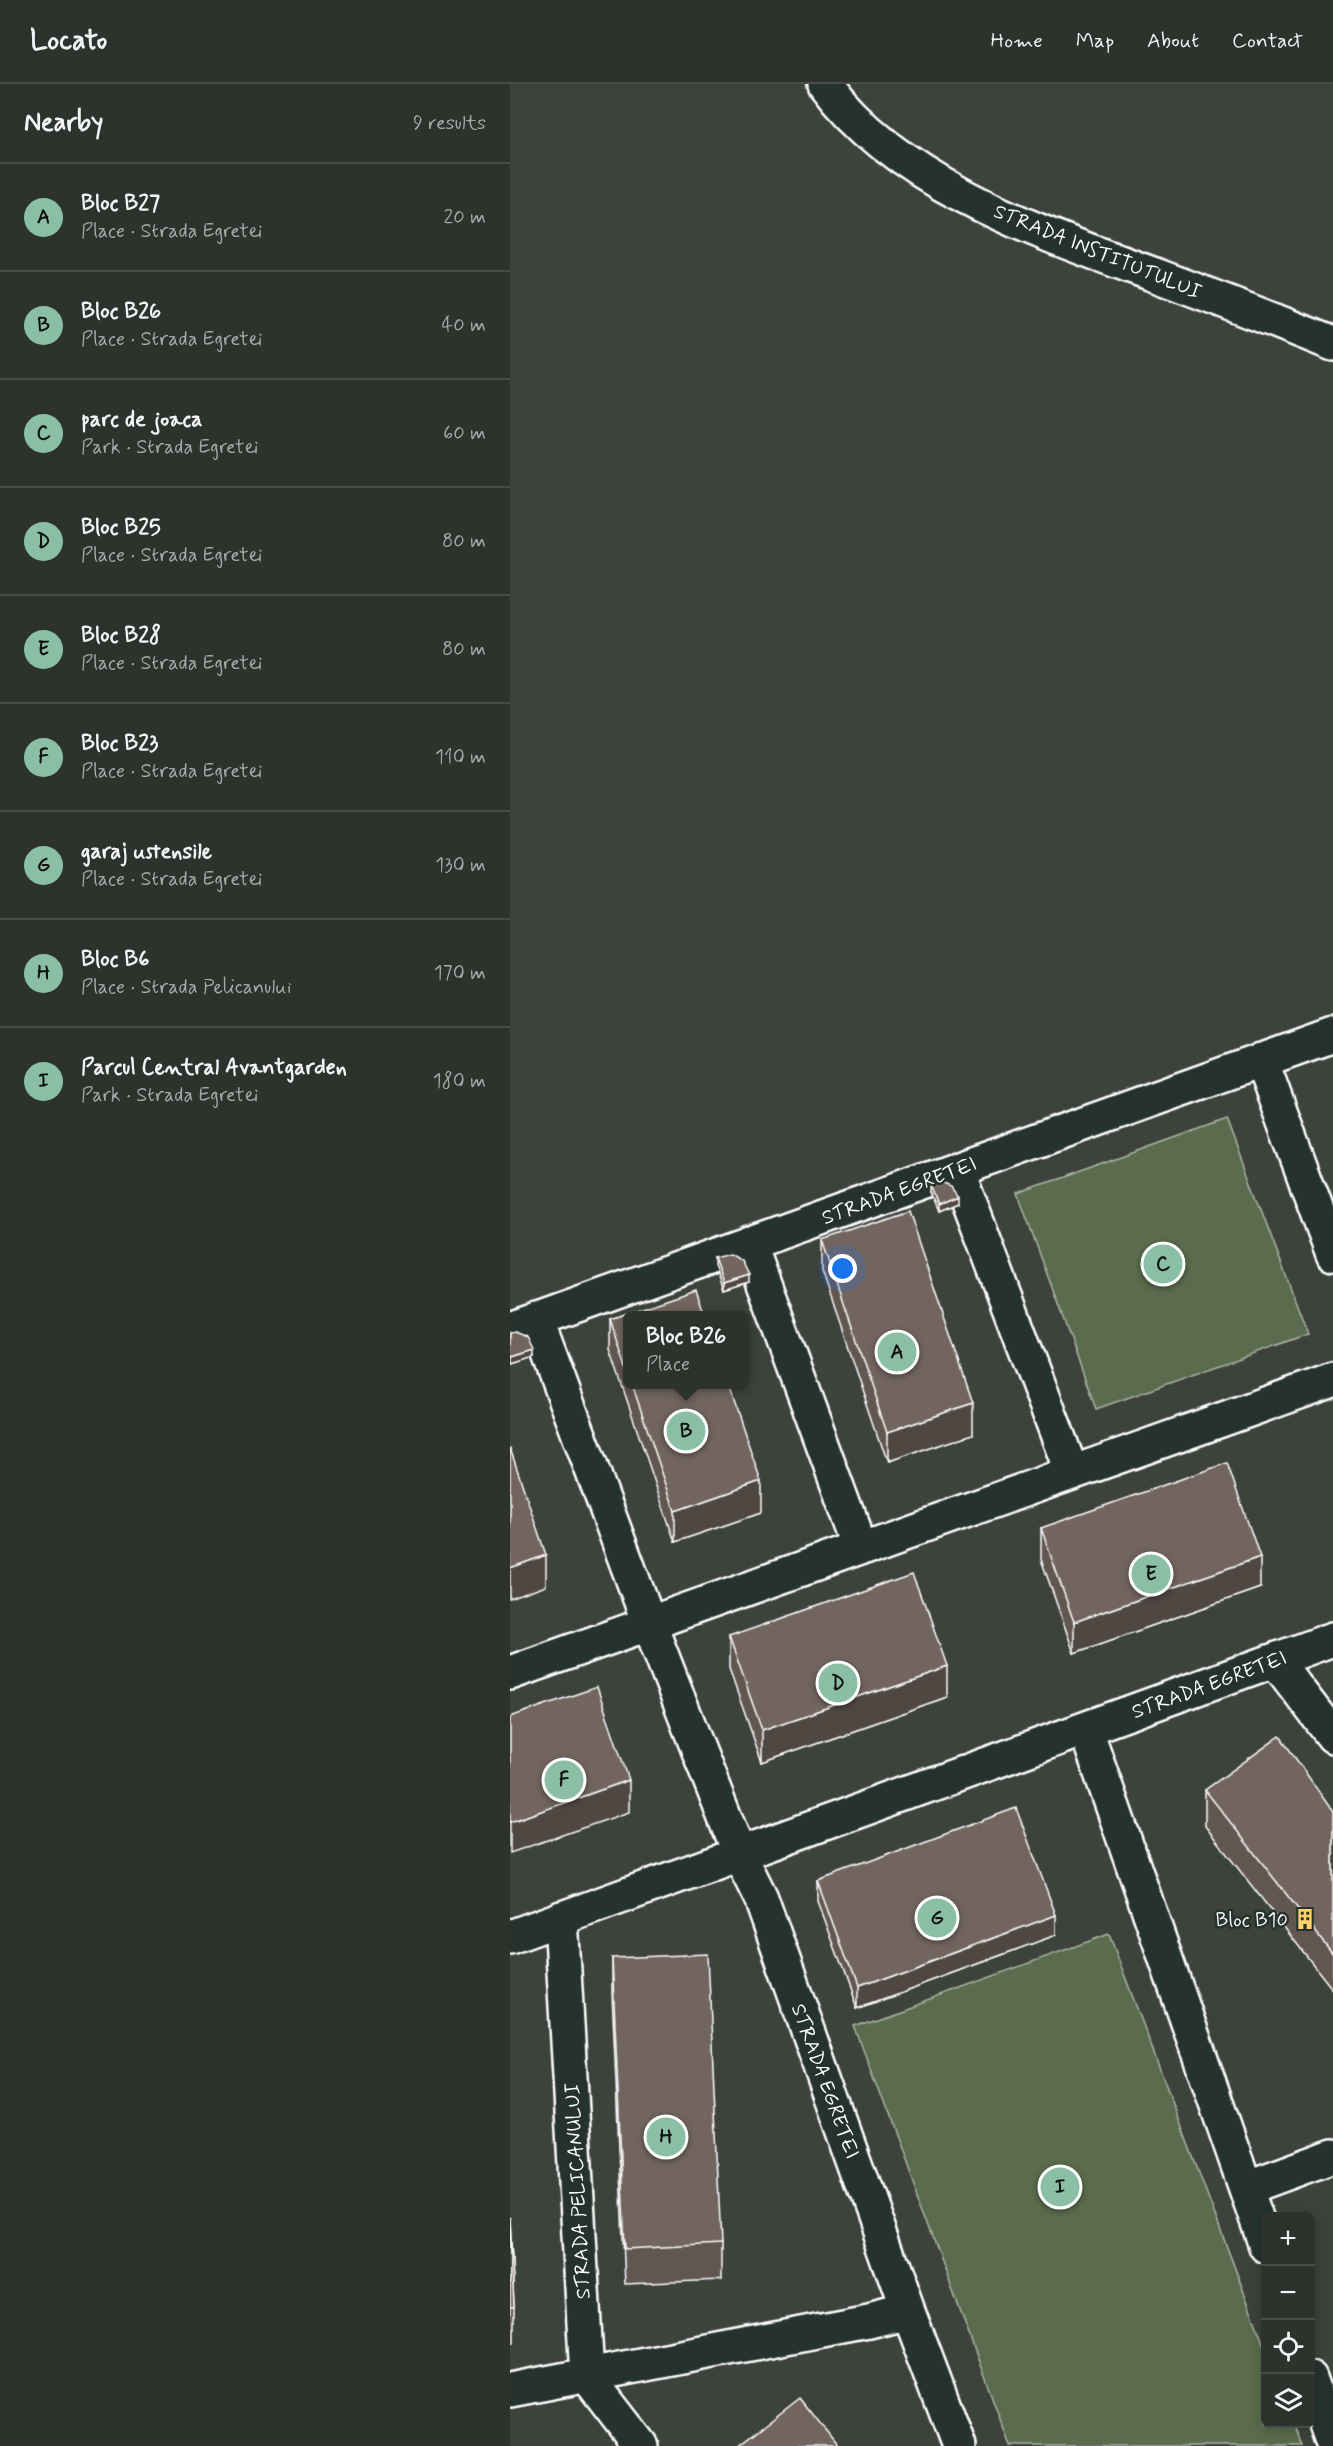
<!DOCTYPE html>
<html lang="en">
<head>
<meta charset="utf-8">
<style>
	:root { --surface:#2e322d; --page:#363a35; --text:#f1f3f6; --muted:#a7aaaa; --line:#494d49; --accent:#8abfa5 }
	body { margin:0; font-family:Mynerve,sans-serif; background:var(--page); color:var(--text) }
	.controls { position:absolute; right:18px; bottom:18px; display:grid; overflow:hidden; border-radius:9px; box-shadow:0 3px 15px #0003 }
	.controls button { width:54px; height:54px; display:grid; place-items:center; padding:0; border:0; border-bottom:2px solid var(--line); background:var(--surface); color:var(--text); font:30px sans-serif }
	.you { position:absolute; left:333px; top:1185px; width:21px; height:21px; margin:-15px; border:4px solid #fff; border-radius:50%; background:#1a73e8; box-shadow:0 0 0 9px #1a73e833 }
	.badge { display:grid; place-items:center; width:39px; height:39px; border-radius:50%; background:var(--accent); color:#111; font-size:20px; font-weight:700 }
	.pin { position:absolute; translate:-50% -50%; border:3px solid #fff; box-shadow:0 2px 6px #0006 }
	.popup { position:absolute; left:113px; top:1227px; width:126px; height:78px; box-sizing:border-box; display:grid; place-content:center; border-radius:9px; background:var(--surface); filter:drop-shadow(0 2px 4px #0005); font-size:20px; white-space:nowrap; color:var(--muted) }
	.popup b { font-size:22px; color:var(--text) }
	.popup::after { content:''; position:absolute; left:50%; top:100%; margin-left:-12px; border:12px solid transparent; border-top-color:var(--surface) }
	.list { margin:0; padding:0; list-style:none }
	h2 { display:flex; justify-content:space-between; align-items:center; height:78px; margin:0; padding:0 24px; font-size:26px }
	h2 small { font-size:20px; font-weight:400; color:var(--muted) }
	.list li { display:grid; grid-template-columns:39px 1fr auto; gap:18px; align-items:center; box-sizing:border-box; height:108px; padding:0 24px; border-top:2px solid var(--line) }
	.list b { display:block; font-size:22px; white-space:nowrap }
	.list p { margin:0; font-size:20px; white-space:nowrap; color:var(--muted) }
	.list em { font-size:20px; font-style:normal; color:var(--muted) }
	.icon { flex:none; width:33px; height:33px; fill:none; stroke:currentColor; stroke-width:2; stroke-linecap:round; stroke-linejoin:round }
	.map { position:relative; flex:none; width:823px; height:2362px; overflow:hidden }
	header { display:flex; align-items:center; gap:36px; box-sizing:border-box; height:84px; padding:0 30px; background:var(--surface); border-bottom:2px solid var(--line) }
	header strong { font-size:28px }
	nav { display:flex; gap:33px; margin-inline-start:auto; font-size:21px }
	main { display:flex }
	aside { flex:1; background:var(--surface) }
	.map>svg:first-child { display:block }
	.green { fill:#5a6c4e; stroke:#acb6a6; stroke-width:1.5 }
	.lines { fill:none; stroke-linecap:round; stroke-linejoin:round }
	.minor-casing { stroke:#fff; stroke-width:38 }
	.minor { stroke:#26332d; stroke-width:33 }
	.wall { fill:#625751; stroke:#fff; stroke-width:1.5 }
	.shaded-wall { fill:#504742; stroke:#fff; stroke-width:1.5 }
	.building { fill:#72655e; stroke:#fff; stroke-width:1.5 }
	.labels { text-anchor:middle; stroke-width:5; stroke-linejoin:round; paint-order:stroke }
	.street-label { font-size:20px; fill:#fff; stroke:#26332d }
	.poi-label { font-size:20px; fill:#fff; stroke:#26332d; text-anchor:end }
</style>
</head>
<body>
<header>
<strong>Locato</strong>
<nav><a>Home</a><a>Map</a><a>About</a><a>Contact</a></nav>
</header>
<main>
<aside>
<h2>Nearby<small>9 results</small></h2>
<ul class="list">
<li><span class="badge">A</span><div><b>Bloc B27</b><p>Place · Strada Egretei</p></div><em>20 m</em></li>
<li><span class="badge">B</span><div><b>Bloc B26</b><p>Place · Strada Egretei</p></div><em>40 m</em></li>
<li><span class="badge">C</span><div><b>parc de joaca</b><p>Park · Strada Egretei</p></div><em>60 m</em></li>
<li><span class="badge">D</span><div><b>Bloc B25</b><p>Place · Strada Egretei</p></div><em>80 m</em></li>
<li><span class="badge">E</span><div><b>Bloc B28</b><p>Place · Strada Egretei</p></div><em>80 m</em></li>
<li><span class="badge">F</span><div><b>Bloc B23</b><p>Place · Strada Egretei</p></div><em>110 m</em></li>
<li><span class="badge">G</span><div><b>garaj ustensile</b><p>Place · Strada Egretei</p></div><em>130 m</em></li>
<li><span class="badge">H</span><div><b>Bloc B6</b><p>Place · Strada Pelicanului</p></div><em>170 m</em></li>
<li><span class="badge">I</span><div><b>Parcul Central Avantgarden</b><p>Park · Strada Egretei</p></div><em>180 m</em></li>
</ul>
</aside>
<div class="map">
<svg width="823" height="2362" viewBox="0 0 823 2362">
	<rect width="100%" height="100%" fill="#3d423c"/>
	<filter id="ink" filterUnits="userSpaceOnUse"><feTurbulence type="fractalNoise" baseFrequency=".0167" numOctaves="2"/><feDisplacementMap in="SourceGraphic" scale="12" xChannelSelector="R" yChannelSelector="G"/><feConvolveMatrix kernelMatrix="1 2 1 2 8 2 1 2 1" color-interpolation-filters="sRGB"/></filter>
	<g filter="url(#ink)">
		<!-- green -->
		<path class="green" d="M717 1035 798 1250 586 1325 508 1110Z
			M599 1850 755 2264 756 2340H784L792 2362H500L345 1942Z"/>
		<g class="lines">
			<defs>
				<path id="minor" d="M315 0C390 102 531 149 645 191 704 213 764 236 823 260
					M751 976 823 1170
					M447 1085 562 1389
					M239 1159 351 1464
					M26 1235 139 1539 229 1770 251 1814 398 2227 449 2362
					M0 1245 823 951
					M765 1576 823 1652
					M0 1589 823 1296
					M576 1646 756 2162
					M51 1834 77 2292 131 2362
					M0 1853 823 1555
					M736 2104 823 2072
					M800 2294 823 2360
					M0 2306 359 2237 398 2227"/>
			</defs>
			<!-- minor casing -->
			<use href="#minor" class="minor-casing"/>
			<!-- minor -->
			<use href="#minor" class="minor"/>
		</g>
		<!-- wall -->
		<path class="wall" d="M421 1101 448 1119 429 1127 421 1108Z
			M312 1156 463 1350 377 1379 312 1187Z
			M205 1174 239 1198 214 1206 205 1182Z
			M117 1232V1300H218L251 1429 165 1458 100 1266V1235Z
			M0 1249 24 1273 2 1280 0 1276Z
			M531 1444 750 1504 564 1569 531 1475Z
			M219 1553 437 1613 252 1678 219 1585Z
			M695 1706 823 1728V1906L695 1742Z
			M308 1797 546 1851 347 1924 308 1817Z
			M102 1874 211 2160V2196L115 2200 102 1909Z
			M0 2133 4 2223V2258L0 2259Z"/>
		<!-- shaded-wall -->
		<path class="shaded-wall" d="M448 1112V1119L429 1127V1120Z
			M239 1191V1198L214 1206V1199Z
			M24 1266V1273L2 1280V1273Z
			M463 1319V1350L377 1379V1348Z
			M251 1397V1429L165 1458V1427Z
			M36 1471V1502L0 1515V1484Z
			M750 1473V1504L564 1569V1538Z
			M437 1582V1613L252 1678V1646Z
			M119 1696V1728L0 1769V1738Z
			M546 1831V1851L347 1924V1904Z"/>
		<!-- building -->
		<path class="building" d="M431 1098 441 1102 448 1112 429 1120 421 1101Z
			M398 1127 463 1319 377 1348 312 1156Z
			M220 1170 232 1177 239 1191 214 1199 205 1174Z
			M186 1206 195 1232H117V1287L100 1235Z
			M5 1248 18 1253 24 1266 2 1273 0 1268V1249Z
			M122 1300H218L251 1397 165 1427Z
			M0 1364 36 1471 0 1484Z
			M717 1379 750 1473 564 1538 531 1444Z
			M404 1488 437 1582 252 1646 219 1553Z
			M87 1603 119 1696 0 1738V1633Z
			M770 1652 823 1728V1870L695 1706Z
			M506 1724 546 1831 347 1904 308 1797Z
			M198 1870 211 2160 115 2165 102 1874Z
			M0 2133 4 2223H0Z
			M290 2314 328 2362H228Z"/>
	</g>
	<!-- icons -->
	<defs>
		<symbol id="building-bare" viewBox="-9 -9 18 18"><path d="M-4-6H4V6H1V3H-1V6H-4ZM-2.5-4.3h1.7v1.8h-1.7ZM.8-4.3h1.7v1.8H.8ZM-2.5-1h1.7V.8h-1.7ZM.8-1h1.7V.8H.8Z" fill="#ffd166" stroke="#26332d" stroke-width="2.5" paint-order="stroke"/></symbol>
	</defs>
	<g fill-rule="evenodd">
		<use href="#building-bare" x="780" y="1820" width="30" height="30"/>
	</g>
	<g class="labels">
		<!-- street labels -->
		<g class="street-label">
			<text transform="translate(588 167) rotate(22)" y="7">STRADA INSTITUTULUI</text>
			<text transform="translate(389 1106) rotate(-20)" y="7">STRADA EGRETEI</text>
			<text transform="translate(699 1600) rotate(-20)" y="7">STRADA EGRETEI</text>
			<text transform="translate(316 1997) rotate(70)" y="7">STRADA EGRETEI</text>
			<text transform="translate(67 2107) rotate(-93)" y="7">STRADA PELICANULUI</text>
		</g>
		<!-- poi labels -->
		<g class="poi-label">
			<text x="778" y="1842">Bloc B10</text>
		</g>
	</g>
</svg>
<div class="controls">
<button>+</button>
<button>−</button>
<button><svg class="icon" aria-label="locate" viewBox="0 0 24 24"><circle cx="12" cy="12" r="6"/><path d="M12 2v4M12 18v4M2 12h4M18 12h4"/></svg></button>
<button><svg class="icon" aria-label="layers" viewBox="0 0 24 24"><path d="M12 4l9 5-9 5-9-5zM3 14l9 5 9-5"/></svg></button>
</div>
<div class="you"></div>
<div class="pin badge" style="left:387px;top:1268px">A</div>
<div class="pin badge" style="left:176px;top:1347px">B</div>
<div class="popup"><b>Bloc B26</b>Place</div>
<div class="pin badge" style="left:653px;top:1180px">C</div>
<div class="pin badge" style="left:328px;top:1599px">D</div>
<div class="pin badge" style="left:641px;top:1490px">E</div>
<div class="pin badge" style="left:54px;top:1696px">F</div>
<div class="pin badge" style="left:427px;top:1834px">G</div>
<div class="pin badge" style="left:156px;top:2053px">H</div>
<div class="pin badge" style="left:550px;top:2103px">I</div>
</div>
</main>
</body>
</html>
